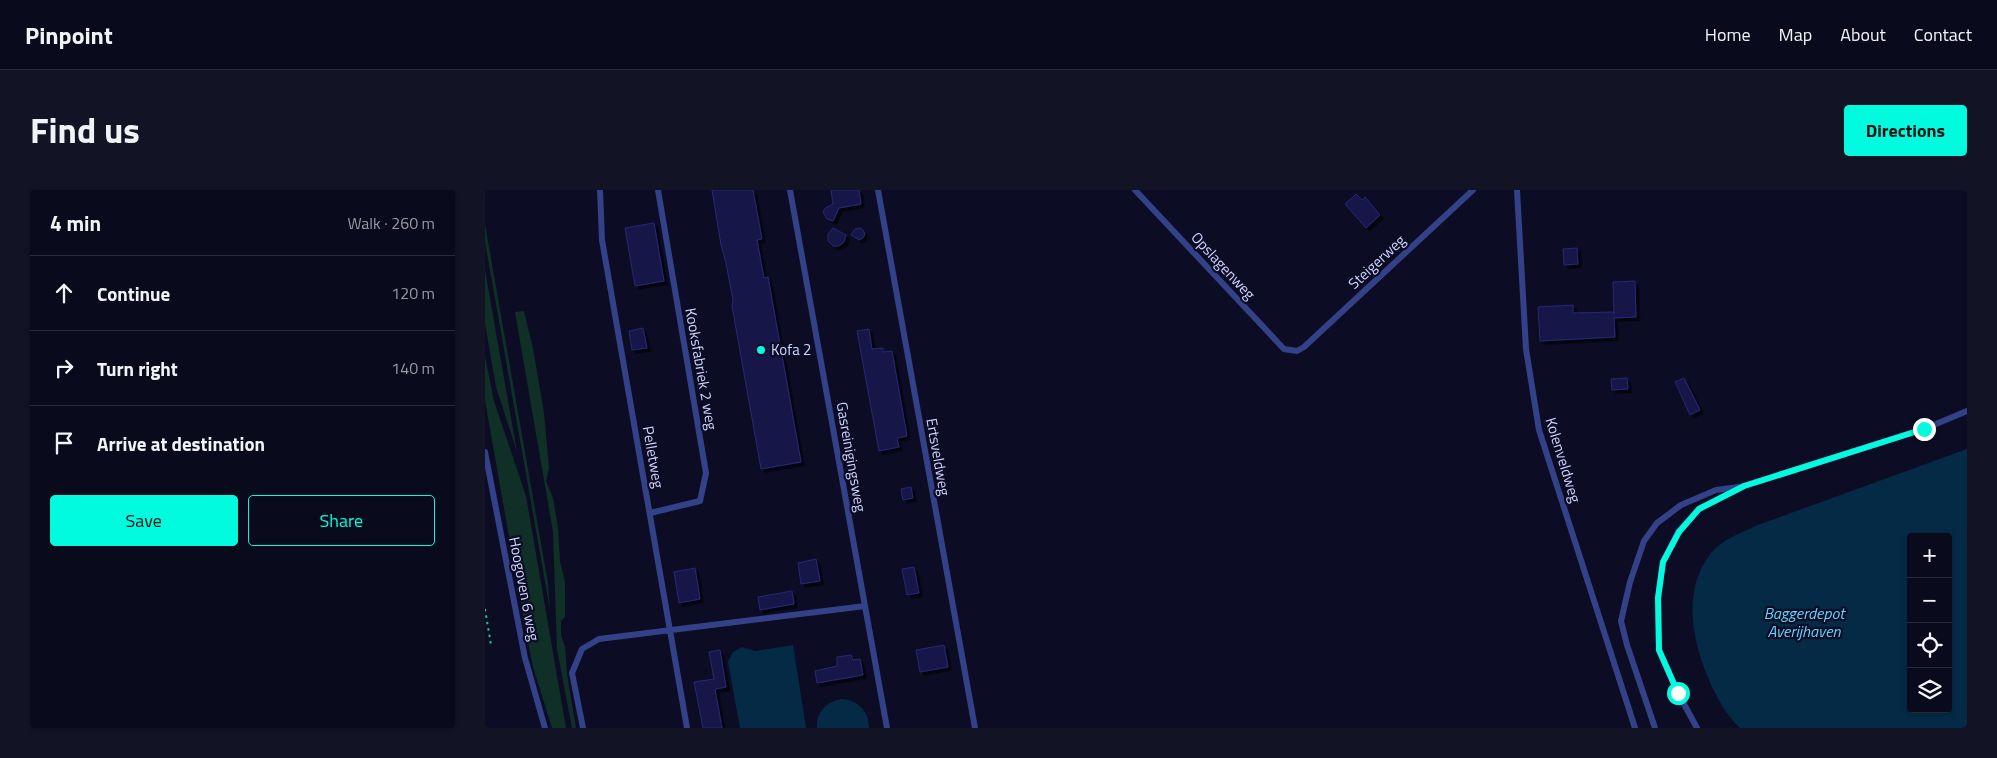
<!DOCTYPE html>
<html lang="en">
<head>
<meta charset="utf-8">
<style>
	:root { --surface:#090a1c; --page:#121325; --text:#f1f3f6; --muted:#999aa3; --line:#292b3b; --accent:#00fbde }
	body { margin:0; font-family:"Titillium Web",sans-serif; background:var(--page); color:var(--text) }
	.controls { position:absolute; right:15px; bottom:15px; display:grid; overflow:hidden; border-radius:5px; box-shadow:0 1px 4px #0004 }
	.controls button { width:45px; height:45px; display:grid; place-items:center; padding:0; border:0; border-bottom:1px solid var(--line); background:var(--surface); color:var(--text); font:25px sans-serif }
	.stop { position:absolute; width:15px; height:15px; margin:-11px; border:4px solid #00fbde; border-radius:50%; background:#fff }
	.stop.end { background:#00fbde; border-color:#fff; box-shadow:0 1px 5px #0008 }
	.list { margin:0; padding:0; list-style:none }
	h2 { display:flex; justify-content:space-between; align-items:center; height:65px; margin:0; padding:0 20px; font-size:21px }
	h2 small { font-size:16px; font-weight:400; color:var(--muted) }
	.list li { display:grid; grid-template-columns:32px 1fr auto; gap:15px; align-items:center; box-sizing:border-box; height:75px; padding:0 20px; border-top:1px solid var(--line) }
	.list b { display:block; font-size:19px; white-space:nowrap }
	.list em { font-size:16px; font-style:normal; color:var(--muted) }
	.actions { display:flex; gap:10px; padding:15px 20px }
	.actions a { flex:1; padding:11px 0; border:1px solid var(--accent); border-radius:5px; text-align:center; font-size:18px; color:var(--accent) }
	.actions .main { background:var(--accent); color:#111 }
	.icon { flex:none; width:28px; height:28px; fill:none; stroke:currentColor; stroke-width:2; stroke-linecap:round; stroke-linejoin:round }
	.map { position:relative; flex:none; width:1482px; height:538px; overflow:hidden; border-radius:5px }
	header { display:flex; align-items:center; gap:30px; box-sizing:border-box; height:70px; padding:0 25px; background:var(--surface); border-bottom:1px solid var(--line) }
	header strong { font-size:24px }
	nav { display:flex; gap:28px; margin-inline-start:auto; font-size:18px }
	.intro { display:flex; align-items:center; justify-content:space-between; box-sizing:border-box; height:120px; padding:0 30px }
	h1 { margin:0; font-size:35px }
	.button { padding:12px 22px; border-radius:5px; background:var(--accent); color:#111; font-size:18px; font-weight:700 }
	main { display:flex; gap:30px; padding:0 30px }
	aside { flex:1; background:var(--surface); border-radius:5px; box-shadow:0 1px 4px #0004 }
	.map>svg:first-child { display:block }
	.green { fill:#0f2f27 }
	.water { fill:#052a45; fill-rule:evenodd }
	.building { fill:#171748; stroke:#262876; filter:url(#shadow) }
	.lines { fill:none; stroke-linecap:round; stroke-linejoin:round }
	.path { stroke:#23c094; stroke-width:2; stroke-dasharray:2.5 4; stroke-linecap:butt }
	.lane { stroke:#334288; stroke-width:6 }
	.route { stroke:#00fbde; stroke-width:6 }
	.poi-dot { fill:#00fbde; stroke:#0c0d25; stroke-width:2 }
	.labels { text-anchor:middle; stroke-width:4.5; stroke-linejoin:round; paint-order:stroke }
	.street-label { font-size:15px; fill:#d0d5ff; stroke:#0c0d25 }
	.poi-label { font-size:15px; fill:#d0d5ff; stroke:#0c0d25; text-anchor:start }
	.water-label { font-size:16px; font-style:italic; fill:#5ed7ff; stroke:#0c0d25 }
</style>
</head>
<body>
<header>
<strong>Pinpoint</strong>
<nav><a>Home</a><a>Map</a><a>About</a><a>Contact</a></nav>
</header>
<div class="intro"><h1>Find us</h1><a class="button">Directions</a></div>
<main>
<aside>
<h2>4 min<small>Walk · 260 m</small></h2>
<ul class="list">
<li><svg class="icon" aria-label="ahead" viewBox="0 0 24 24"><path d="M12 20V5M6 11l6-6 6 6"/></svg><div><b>Continue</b></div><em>120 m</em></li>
<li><svg class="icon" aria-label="right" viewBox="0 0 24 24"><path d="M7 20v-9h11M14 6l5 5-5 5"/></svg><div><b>Turn right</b></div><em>140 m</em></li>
<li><svg class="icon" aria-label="arrive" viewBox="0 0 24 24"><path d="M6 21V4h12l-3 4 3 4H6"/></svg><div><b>Arrive at destination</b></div></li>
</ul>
<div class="actions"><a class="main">Save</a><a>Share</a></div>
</aside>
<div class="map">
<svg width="1482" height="538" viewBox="0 0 1482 538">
	<defs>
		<filter id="shadow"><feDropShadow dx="3.5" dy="3.5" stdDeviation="0" flood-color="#0009"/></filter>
	</defs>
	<rect width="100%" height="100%" fill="#0c0d25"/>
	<!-- green -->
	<path class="green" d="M0 34 63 393 65 420 0 52Z
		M0 80 32 262 11 197 0 134Z
		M39 121 48 158 59 223 64 278 61 291 68 308 73 338 75 371 80 393V427L76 431V445L80 457 82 484 91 538H87L72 459 68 342 30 122Z
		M0 166 9 211 41 306 81 538H67L48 477 42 448 0 211Z"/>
	<!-- water -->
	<path class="water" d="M1482 259V538H1255C1243 527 1234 511 1227 497 1208 455 1195 401 1227 362 1238 349 1258 342 1273 335ZM1426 347H1463V519H1426Z
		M308 455 321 538H255L243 472 248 462 257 457 270 461Z
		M357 509C374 511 384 521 384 538H332C331 522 342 511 357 509Z"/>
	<!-- building -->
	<path class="building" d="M227 0H268L277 49 272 50 279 88 283 87 316 272 276 279 247 116 248 110 241 73 236 55Z
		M346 0H374L376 14 354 18 348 31 342 29 338 22 340 18 348 14Z
		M871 4 877 10 880 7 895 25 881 38 860 14Z
		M169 33 179 91 150 96 140 38Z
		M348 38 361 45 359 52 354 56H348L343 51V44Z
		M375 38 378 40 380 44 378 48 374 50 366 45 370 39Z
		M1092 58 1093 74 1079 75 1078 59Z
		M1150 91 1151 127 1129 128 1130 147 1055 151 1053 117 1088 115V123L1129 122V124L1128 92Z
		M158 138 162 158 147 160 144 141Z
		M384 139 387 159 398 158V162L407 161 422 246 412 248 414 257 394 261 372 141Z
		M1142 188 1143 199 1127 200 1126 189Z
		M1199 188 1215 220 1205 225 1190 192Z
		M426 297 428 308 418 310 416 299Z
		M331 369 335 391 316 394 313 373Z
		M429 377 434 403 422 405 417 379Z
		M210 378 215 409 194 413 189 382Z
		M307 401 309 414 275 420 273 407Z
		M459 455 463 477 435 482 431 460Z
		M235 460 241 497 230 499 237 538H218L209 492 229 489 224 462Z
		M366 465 368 470 375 469 378 485 332 493 330 481 352 476V467Z"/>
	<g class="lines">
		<!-- path -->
		<path class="path" d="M0 419 6 455"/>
		<!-- lane -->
		<path class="lane" d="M115 0 117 50 202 538
			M305 0 402 538
			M393 0 490 538
			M650 0 799 159 812 161 819 157 988 0
			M1032 0 1041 159 1054 240 1150 538
			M0 262 40 468 60 538
			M165 323 215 311 221 283 173 0
			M98 538 87 483 97 459 114 449 380 416
			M1170 538 1142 455 1136 431 1145 392 1159 351 1172 333 1196 315 1231 300 1254 297
			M1212 538 1193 503 1174 460 1173 408 1178 372 1193 342 1214 319 1259 296 1439 239 1482 221"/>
	</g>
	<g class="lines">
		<!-- route -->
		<path class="route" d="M1193 503 1174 460 1173 408 1178 372 1194 342 1214 319 1259 296 1439 239"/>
	</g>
	<!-- markers -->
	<circle class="poi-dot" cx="276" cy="160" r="5"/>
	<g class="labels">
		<!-- street labels -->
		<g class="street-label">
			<text transform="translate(892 72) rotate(-43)" y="5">Steigerweg</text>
			<text transform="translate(738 76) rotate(47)" y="5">Opslagenweg</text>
			<text transform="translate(216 179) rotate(80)" y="5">Kooksfabriek 2 weg</text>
			<text transform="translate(168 267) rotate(80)" y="5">Pelletweg</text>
			<text transform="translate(366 267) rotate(80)" y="5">Gasreinigingsweg</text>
			<text transform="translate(453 267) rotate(80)" y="5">Ertsveldweg</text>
			<text transform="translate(1078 270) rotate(73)" y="5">Kolenveldweg</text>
			<text transform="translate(39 399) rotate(79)" y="5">Hoogoven 6 weg</text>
		</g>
		<!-- poi labels -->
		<g class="poi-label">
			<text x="286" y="165">Kofa 2</text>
		</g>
		<!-- water labels -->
		<g class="water-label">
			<text x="1319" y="429">Baggerdepot<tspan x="1319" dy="18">Averijhaven</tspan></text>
		</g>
	</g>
</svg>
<div class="controls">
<button>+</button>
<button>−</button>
<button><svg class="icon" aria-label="locate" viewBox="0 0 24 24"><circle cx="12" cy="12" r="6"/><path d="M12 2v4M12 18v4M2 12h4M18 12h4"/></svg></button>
<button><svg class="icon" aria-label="layers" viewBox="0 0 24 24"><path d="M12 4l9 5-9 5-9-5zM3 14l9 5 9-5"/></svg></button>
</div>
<div class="stop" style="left:1193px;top:503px"></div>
<div class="stop end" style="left:1439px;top:239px"></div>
</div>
</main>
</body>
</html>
